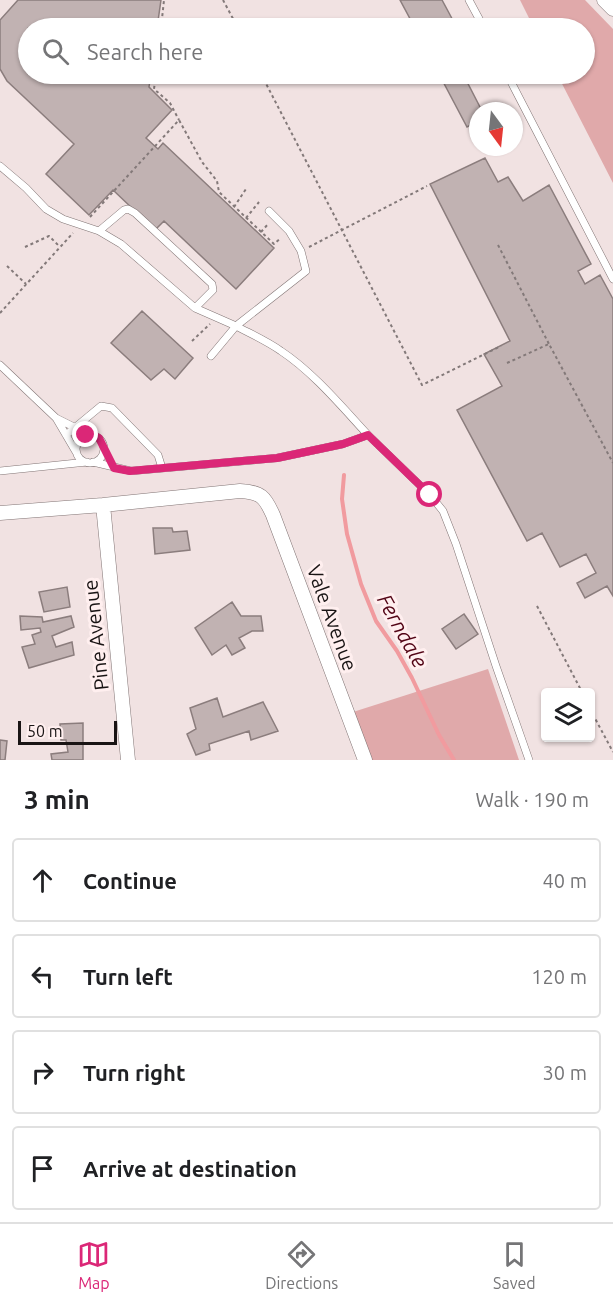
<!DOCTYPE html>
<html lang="en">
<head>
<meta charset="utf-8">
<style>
	:root { --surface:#fff; --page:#f6f6f6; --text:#202124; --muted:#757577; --line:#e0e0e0; --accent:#db2777 }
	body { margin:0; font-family:Ubuntu,sans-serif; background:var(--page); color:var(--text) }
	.controls { position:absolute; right:18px; bottom:18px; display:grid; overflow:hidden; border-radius:6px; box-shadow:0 2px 4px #0004 }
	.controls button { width:54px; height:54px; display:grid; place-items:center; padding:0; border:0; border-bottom:2px solid var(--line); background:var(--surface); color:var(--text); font:30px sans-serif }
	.compass { position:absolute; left:469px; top:102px; width:54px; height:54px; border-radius:50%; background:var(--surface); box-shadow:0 2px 4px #0004; rotate:165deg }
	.scale { position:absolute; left:18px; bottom:15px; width:99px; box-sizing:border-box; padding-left:6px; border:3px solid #191414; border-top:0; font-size:16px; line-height:21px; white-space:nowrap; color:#191414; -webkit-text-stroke:4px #ffefef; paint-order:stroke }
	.stop { position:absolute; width:18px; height:18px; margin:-14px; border:4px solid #db2777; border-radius:50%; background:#fff }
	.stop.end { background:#db2777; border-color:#fff; box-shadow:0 2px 6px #0008 }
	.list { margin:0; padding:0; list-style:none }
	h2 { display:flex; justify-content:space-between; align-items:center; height:78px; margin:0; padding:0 24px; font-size:26px }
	h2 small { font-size:20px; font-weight:400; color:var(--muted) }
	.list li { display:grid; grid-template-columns:39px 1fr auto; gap:18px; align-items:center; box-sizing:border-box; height:84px; margin:0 12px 12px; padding:0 12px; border:2px solid var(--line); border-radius:6px }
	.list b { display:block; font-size:22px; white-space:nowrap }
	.list em { font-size:20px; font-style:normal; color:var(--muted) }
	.icon { flex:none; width:33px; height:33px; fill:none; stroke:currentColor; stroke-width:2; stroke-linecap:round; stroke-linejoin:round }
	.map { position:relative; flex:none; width:613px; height:760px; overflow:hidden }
	.search { position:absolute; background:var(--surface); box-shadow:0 2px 4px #0004; left:18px; right:18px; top:18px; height:66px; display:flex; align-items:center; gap:15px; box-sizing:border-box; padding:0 21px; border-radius:33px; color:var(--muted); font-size:22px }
	.sheet { height:462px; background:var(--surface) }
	nav { display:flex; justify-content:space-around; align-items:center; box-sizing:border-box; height:84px; border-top:2px solid var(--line); background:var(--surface); font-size:16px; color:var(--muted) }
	nav a { display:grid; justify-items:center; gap:3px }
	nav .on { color:var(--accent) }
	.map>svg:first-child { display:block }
	.green { fill:#e0a9aa }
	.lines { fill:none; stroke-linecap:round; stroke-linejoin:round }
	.stream { stroke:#f19b9f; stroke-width:4 }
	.building { fill:#c1b2b2; stroke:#8b7d7d; stroke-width:1.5 }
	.service-casing { stroke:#827575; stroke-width:8 }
	.minor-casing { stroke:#827575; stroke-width:15 }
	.path { stroke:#837979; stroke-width:2; stroke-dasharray:3 3; stroke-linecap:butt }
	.service { stroke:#fff; stroke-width:7 }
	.minor { stroke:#fff; stroke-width:14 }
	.route { stroke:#db2777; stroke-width:8 }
	.labels { text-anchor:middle; stroke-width:6; stroke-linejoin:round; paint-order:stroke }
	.street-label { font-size:20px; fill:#191414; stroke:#ffefef }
	.water-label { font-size:21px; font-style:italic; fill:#520415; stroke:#ffefef }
</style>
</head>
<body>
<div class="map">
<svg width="613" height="760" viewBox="0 0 613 760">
	<rect width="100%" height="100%" fill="#f1e2e2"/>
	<!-- green -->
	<path class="green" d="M520 0H585L613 29V183L557 74H584V28H534Z
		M488 669 519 760H371L353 712Z"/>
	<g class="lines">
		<!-- stream -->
		<path class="stream" d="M344 475 342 499 347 534 361 584 376 621 397 651 412 678 439 735 454 760"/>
	</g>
	<!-- building -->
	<path class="building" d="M18 0H161L157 28H28V74H151L149 87 172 110 146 138 158 149 163 143 274 248 236 289 164 221 155 230 113 190 89 215 46 174 74 144 7 81 0 69V20Z
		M400 0H442L456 26 451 28H415Z
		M439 74H463L482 111H478V121L467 127Z
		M485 158 498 182 508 177 523 201 549 185 591 264 578 271 585 284 600 275 613 299V596L607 586 585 598 577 583 596 573 586 554 560 567 542 533 527 541 457 410 502 386 484 354 510 341 430 184Z
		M142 311 193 358 175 379 164 369 151 380 111 343Z
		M153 528H172L173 532 187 531 190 550 155 554Z
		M67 587 70 607 44 612 39 592Z
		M232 602 241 616H261L263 631H252L239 638 245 648 232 655 226 645 212 655 195 628Z
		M464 614 478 634 456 649 442 629Z
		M20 616 42 617 43 622 71 616 74 627 52 636 56 647 72 642 74 655 29 668 22 647 35 644 32 635 41 632 40 628 21 630Z
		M217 698 223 717 263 702 278 731 251 740 249 731 209 744 210 750 196 755 187 734 196 729 190 708Z
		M83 723V760H52L51 754 68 752 66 740H61L60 724Z
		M0 740 7 741 5 760H0Z"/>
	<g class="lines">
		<defs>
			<path id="service" d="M469 0 484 28
				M507 74 613 279
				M0 166 26 188 46 209 63 219 99 231 121 244 195 308 236 326 211 356
				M269 211 289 231 301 251 306 271 236 326C251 334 267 341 281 351 313 372 342 407 368 435
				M99 231 124 210 128 209 135 213 212 284 213 290 195 308
				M0 365 56 418 90 435
				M56 418 76 452
				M66 435 101 406 112 408 158 455 162 468
				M76 449a14 14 0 1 1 28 0a14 14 0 1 1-28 0Z
				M93 462 131 471 277 458 343 444 368 435 430 495 443 511 456 544 496 666 529 760
				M0 471 87 462"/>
			<path id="minor" d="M604 0 613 9
				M103 505 128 760
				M0 513 103 505 240 491C261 492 265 497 273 515L365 760"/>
		</defs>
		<!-- service casing -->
		<use href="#service" class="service-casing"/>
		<!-- minor casing -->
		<use href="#minor" class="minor-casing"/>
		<!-- path -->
		<path class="path" d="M223 0 238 28
			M161 28 164 0
			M156 74 154 89 170 103 179 120
			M261 74 422 385 501 346
			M234 207 246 189
			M90 217 179 120 202 162 217 181 219 192 274 244 281 238
			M246 218 259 202
			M261 232 269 223
			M498 245 549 344
			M25 247 49 236 60 247
			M309 247 427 186
			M7 266 26 284
			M0 313 73 233
			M192 341 210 324
			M507 363 549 344 613 463
			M537 606 582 692
			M590 709 613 752"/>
		<!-- service -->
		<use href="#service" class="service"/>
		<!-- minor -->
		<use href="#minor" class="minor"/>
	</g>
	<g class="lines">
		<!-- route -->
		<path class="route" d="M86 435 95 436 99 438 114 468 130 471 277 458 343 444 368 435 430 495"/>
	</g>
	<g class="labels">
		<!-- street labels -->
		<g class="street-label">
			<text transform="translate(332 618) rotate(70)" y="7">Vale Avenue</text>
			<text transform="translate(96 635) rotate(-96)" y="7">Pine Avenue</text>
		</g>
		<!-- water labels -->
		<g class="water-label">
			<text transform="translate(402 631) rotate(61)" y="7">Ferndale</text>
		</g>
	</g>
</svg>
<div class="controls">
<button><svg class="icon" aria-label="layers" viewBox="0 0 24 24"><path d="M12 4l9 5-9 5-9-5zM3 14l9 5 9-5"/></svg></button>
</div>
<svg class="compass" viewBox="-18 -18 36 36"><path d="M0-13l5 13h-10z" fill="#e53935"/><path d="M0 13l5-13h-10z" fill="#757577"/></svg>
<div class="scale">50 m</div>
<div class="stop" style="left:430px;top:495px"></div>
<div class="stop end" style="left:86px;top:435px"></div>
<div class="search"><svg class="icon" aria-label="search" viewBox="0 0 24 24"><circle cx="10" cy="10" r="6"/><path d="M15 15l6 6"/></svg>Search here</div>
</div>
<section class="sheet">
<h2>3 min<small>Walk · 190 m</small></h2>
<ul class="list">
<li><svg class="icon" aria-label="ahead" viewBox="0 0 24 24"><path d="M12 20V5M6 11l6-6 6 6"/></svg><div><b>Continue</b></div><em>40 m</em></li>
<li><svg class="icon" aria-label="left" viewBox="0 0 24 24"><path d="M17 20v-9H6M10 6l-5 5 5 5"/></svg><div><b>Turn left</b></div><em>120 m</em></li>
<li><svg class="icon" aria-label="right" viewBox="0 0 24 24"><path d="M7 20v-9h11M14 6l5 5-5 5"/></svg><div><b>Turn right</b></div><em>30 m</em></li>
<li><svg class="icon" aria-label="arrive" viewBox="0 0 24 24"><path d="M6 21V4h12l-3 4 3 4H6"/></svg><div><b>Arrive at destination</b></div></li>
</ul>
</section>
<nav>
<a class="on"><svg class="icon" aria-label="map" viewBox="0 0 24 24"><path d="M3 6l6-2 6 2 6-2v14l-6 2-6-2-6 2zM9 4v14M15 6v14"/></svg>Map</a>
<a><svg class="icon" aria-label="directions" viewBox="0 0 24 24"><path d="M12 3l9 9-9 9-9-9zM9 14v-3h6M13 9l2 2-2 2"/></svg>Directions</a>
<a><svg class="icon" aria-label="saved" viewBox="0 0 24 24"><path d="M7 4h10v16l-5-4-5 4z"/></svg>Saved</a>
</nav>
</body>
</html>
